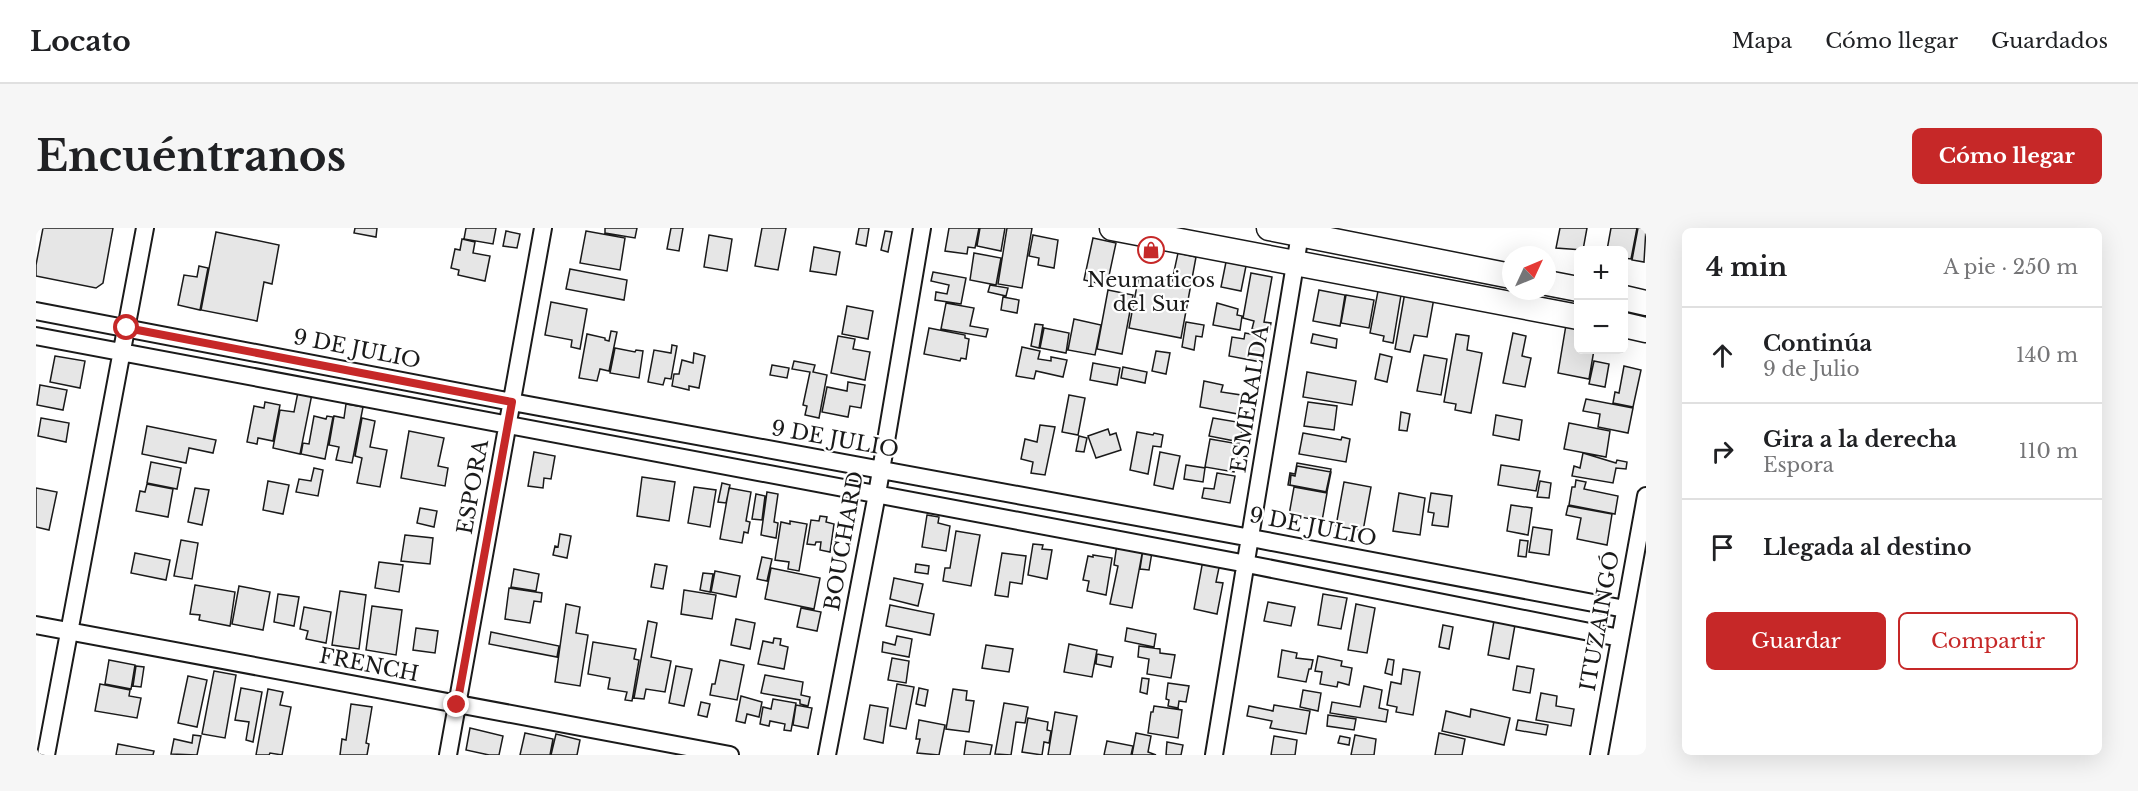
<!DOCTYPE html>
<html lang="es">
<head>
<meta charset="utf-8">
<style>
	:root { --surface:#fff; --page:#f6f6f6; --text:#202124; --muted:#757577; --line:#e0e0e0; --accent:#c62828 }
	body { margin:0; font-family:"Libre Baskerville",serif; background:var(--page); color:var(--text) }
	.controls { position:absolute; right:18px; top:18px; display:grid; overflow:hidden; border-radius:9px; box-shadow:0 6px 24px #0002 }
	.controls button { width:54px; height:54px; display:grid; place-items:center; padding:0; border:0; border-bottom:2px solid var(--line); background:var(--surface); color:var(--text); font:30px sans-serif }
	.compass { position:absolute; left:1466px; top:18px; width:54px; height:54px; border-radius:50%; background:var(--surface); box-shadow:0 6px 24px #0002; rotate:46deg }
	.stop { position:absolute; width:18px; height:18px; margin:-14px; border:4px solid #c62828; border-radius:50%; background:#fff }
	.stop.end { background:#c62828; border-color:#fff; box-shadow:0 2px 6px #0008 }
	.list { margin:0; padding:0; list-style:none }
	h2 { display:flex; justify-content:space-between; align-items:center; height:78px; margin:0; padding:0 24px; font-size:26px }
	h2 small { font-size:20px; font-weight:400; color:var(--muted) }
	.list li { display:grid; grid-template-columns:39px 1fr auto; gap:18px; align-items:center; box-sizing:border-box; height:96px; padding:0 24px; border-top:2px solid var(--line) }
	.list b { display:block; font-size:22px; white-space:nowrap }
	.list p { margin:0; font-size:20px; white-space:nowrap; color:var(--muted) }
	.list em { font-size:20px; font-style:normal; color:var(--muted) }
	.actions { display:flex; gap:12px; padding:18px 24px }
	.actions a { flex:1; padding:14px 0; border:2px solid var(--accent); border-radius:9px; text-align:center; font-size:21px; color:var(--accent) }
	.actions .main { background:var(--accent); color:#fff }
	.icon { flex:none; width:33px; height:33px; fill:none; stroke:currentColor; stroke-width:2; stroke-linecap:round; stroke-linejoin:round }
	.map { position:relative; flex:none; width:1610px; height:527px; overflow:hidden; border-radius:9px }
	header { display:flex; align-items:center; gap:36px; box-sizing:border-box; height:84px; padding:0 30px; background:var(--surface); border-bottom:2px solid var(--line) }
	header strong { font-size:28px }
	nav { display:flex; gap:33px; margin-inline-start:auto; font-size:21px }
	.intro { display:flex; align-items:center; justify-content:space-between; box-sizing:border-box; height:144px; padding:0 36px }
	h1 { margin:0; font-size:42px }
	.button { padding:15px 27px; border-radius:9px; background:var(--accent); color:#fff; font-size:21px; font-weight:700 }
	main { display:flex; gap:36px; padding:0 36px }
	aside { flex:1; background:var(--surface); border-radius:9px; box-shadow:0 6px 24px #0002 }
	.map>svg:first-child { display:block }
	.building { fill:#e6e6e6; stroke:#1a1a1a; stroke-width:1.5 }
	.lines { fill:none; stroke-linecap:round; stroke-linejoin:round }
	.street-casing { stroke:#1a1a1a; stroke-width:20 }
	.secondary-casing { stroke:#1a1a1a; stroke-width:27 }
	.street { stroke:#fff; stroke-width:16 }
	.secondary { stroke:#fff; stroke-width:24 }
	.route { stroke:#c62828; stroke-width:8 }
	.labels { text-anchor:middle; stroke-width:4.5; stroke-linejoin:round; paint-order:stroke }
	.poi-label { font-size:21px; fill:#1a1a1a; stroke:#fff }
	.street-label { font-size:21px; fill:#1a1a1a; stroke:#fff }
</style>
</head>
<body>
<header>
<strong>Locato</strong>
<nav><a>Mapa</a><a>Cómo llegar</a><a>Guardados</a></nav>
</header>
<div class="intro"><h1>Encuéntranos</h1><a class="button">Cómo llegar</a></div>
<main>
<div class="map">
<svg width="1610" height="527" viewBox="0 0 1610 527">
	<rect width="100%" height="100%" fill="#fff"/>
	<!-- building -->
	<path class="building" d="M7 0H77L67 55 60 60 0 48V37Z
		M319 0H341L340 9 318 5Z
		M430 0H460L457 16 428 11Z
		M569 0H601L599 10 569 5Z
		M635 0H647L643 23 631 21Z
		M726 0H750L742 42 719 38Z
		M823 0H833L830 18 820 16Z
		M913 0H943L939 20 932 19 931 26 909 23Z
		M944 0H969L965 23 941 18Z
		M971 0H996L986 60 962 56Z
		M1524 0H1551L1547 22 1520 20Z
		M1575 0H1601L1595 31 1588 30V22H1571Z
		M1602 0H1610L1608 34 1596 32Z
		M470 3 484 6 481 20 467 18Z
		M550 3 589 10 584 42 544 35Z
		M849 3 856 4 852 24 845 22Z
		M180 4 243 17 236 56 228 54 221 93 165 82Z
		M673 7 696 11 691 43 668 39Z
		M997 7 1022 12 1018 40 1002 37 1003 30 993 28Z
		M1057 10 1080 15 1071 57 1048 52Z
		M426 11 439 14 437 25 454 28 449 53 422 47 423 42 415 40 419 21 424 22Z
		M778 19 804 24 800 47 774 43Z
		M938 25 965 30 960 57 934 52Z
		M1142 25 1160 29 1145 110 1093 100 1103 47 1136 53Z
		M1190 34 1210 38 1205 63 1185 59Z
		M163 38 172 40 164 82 142 77 148 47 161 49Z
		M534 41 591 52 588 72 530 61Z
		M897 44 930 50 925 76 899 72 900 64 911 66 913 57 895 53Z
		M1215 45 1236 49 1228 94 1235 95 1233 104 1216 101 1218 93 1207 90Z
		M954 57 972 60 970 68 952 64Z
		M1072 62 1097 67 1086 126 1061 121Z
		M1283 62 1309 67 1304 98 1277 93Z
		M1342 63 1365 67 1357 115 1347 113 1348 108 1334 105Z
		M1369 64 1398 70 1391 109 1378 107 1374 124 1359 121Z
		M1310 67 1338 72 1333 100 1305 95Z
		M967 69 983 72 981 85 965 82Z
		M515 74 551 81 544 121 535 119 536 112 509 107Z
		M910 75 938 80 934 98 952 101 950 109 905 101Z
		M1181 75 1202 81 1201 87 1206 88 1204 102 1177 97Z
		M811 78 837 83 832 111 806 106Z
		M1038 91 1065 97 1059 127 1032 122Z
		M1150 94 1168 97 1166 109 1160 108 1158 122 1146 119Z
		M999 96 1007 97 1003 120 995 118Z
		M1530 97 1542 99V122H1558L1553 151 1522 145Z
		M893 100 929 107V110L933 111 930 131 925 130 924 133 888 126Z
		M1008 100 1033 105 1030 125 1004 120Z
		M575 103 581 104 573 143 564 141 561 153 543 150 551 106 569 110V112L573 113Z
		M1209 105 1226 108 1224 115H1228L1225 134 1193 128 1196 109 1208 111Z
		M1477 105 1490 108 1486 128 1495 130 1489 159 1467 155Z
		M1277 106 1301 111 1300 120 1275 115Z
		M1420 106 1433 108 1431 122 1446 125 1435 185 1419 182 1420 176 1408 174Z
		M802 108 819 111 817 121 834 124 829 152 795 145Z
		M636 117 641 118 635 151 629 150 627 157 612 154 618 122 635 125Z
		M986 119 1004 123 1002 131 1015 133V129L1031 132 1027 149 1000 143 998 151 980 148Z
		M579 120 599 124 600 122 607 123 603 150 574 145Z
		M1120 123 1134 125 1130 146 1116 143Z
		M658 125 669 128 663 160 653 158V162L636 158 638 146H643L646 132 657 135Z
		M1344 126 1356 129 1351 154 1339 151Z
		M1388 127 1411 131 1405 167 1381 163Z
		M19 128 49 133 44 160 14 154Z
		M758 133 779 137 777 144 791 147 783 190 769 187 771 178 767 177 774 144 756 141Z
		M1558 133 1573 136 1569 159 1553 156Z
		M1057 135 1084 140 1081 157 1054 152Z
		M736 137 753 140 751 150 734 147Z
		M1588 138 1605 142 1597 179 1577 175 1579 164 1583 165Z
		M1087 139 1111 144 1109 155 1085 150Z
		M1271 144 1320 153 1316 177 1267 169Z
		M1168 153 1187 157 1185 164 1205 167 1202 186 1164 179Z
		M812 154 829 157 825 180 814 178 812 189 786 184 791 159 811 163Z
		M4 157 31 162 27 182 1 177Z
		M262 164 276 166 264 226 237 220 244 182 258 184Z
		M1033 167 1049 170 1042 207 1026 204Z
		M1550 171 1597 180 1592 205 1562 199 1564 186 1547 183Z
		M229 174 244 177 237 213 222 210 221 216 211 214 218 178 228 180Z
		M1272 174 1301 178 1298 202 1268 198Z
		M310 176 327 179 316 235 300 232 303 219 293 217 298 188 308 190Z
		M1365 184 1374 186 1371 203 1363 202Z
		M1460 187 1486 192 1483 212 1457 207Z
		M278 188 290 191 291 188 297 189 289 231 265 226 267 215 273 216Z
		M5 190 33 195 30 214 2 208Z
		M326 190 339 193 334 219 351 222 344 259 321 255 326 230 319 228Z
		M1177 190 1207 195 1204 214 1173 208Z
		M1533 195 1574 203 1570 229 1528 221Z
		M1004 197 1019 199 1009 247 995 245 997 234 985 231 989 211 1001 214Z
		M111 198 180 212 177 225 153 220 150 235 106 226Z
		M1072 201 1074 207 1080 205 1085 222 1060 230 1052 208Z
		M373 203 408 210 402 238 412 240 409 258 365 250Z
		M1101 204 1117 207 1118 205 1127 207 1125 219 1117 218 1112 246 1094 242Z
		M1267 205 1305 212 1306 209 1314 211 1310 234 1263 226Z
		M1043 208 1051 210 1048 224 1040 223Z
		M1174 211 1203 216 1198 244 1169 239Z
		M498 224 519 228 515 251 508 250 507 260 492 258Z
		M1124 224 1144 228 1137 261 1118 257Z
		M1547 225 1580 235 1581 232 1591 234 1590 241 1580 240 1577 255 1536 248 1538 238 1544 240Z
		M115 234 145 240 141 261 111 255Z
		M1261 235 1295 241 1290 264 1252 257 1254 245 1259 246Z
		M1150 237 1169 240 1167 254 1148 251Z
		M1465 237 1504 243 1500 263 1462 257Z
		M1261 238 1295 244 1291 264 1254 257 1255 247 1259 248Z
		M278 240 287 242 282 268 260 264 263 251 275 253Z
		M1181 245 1199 248 1194 275 1166 270 1168 260 1178 261Z
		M606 249 639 254 633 293 601 288Z
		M1540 252 1550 254 1548 261 1582 268 1579 286 1533 277 1536 259H1539Z
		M232 253 253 257 247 286 227 282Z
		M1504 253 1515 255 1513 270 1501 269Z
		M1308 254 1335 259 1327 303 1300 298Z
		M686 255 694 257 690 275 682 274Z
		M111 256 137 261 132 289 100 283 104 263 109 264Z
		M658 259 680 262 674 299 652 295Z
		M1258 259 1291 265 1286 293 1253 287Z
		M0 260 21 264 13 302 0 299Z
		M159 260 173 262 166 297 152 294Z
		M693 260 715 264 710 293 714 294 712 305 708 304 706 315 684 311Z
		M731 264 742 266 738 294 742 295 740 310 725 307Z
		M1363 265 1389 270 1384 307 1357 303Z
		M1395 265 1416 268 1412 299 1396 297 1398 285 1392 284Z
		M720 266 729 268 726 292 716 291Z
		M1475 277 1496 280 1492 307 1471 303Z
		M1532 278 1576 286 1571 317 1541 311 1545 290 1530 287Z
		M384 280 401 283 398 299 381 295Z
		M891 287 903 289 902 295 914 298 910 323 886 319Z
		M784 288 791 289 790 294 798 296 794 324 784 322 785 314H780L779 317 771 316 775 292 783 293Z
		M754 293 771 296 763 343 752 341 753 334 739 332 745 294 754 296Z
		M1497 299 1516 302 1513 327 1493 324Z
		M920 303 944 307 935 358 907 353 909 340H914Z
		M524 306 535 308 531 330 517 327 519 318 522 319Z
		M369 307 397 310 394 336 365 333Z
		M145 312 162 315 156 351 138 348Z
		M1484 312 1492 313 1490 329 1482 328Z
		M997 316 1007 317 1006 321 1016 322 1011 351 992 347Z
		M1081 316 1107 321 1096 380 1074 376 1082 338 1078 337Z
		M1107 322 1116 324 1113 342 1104 341Z
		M99 325 134 332 130 352 95 345Z
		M966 325 990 328 986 356 974 354 972 369 959 367Z
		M1057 327 1076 330 1070 367 1051 363 1053 353 1047 352 1052 328 1057 329Z
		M726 329 736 331 731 353 721 351Z
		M1167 332 1184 335 1180 354 1187 355 1181 386 1158 381Z
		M343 334 367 337 363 364 339 360Z
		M619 336 631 338 627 361 615 359Z
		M880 336 893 338 892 346 879 344Z
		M735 340 784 350 778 381 729 371Z
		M478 341 503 346 500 363 475 359Z
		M679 343 704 348 700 369 675 364Z
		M667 345 677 346 674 364 664 362Z
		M858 350 887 356 882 378 854 371Z
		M159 357 199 364 194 398 163 392 164 387 154 386Z
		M203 358 234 364 227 402 196 396Z
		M473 360 506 365 505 374 498 373 494 395 469 391Z
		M648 362 680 367 676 391 645 386Z
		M304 363 330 367 323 421 296 417Z
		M242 366 263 369 258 398 238 394Z
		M1287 366 1311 370 1305 401 1282 397Z
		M1232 374 1259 379 1255 398 1228 393Z
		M530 376 544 379 540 405 552 407 544 458 519 454Z
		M1320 376 1339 380 1331 425 1312 422Z
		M854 377 898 386 894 407 850 398Z
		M336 378 366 382 360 427 330 422Z
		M268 379 295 384 290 415 270 411 272 403 264 401Z
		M765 380 785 384 781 403 761 399Z
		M700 391 719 395 714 421 695 417Z
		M612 393 621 395 615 429 635 433 629 464 610 461 608 471 598 470Z
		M1458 393 1479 397 1473 431 1452 427Z
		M1407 397 1417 399 1413 421 1403 419Z
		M380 400 402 403 399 425 377 422Z
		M1091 400 1120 406 1118 419 1089 413Z
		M455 404 523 418 521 429 453 416Z
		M861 408 876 411 873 429 846 424 847 414 859 417Z
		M738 410 745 411 744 417 752 419 748 441 722 436 727 413 737 415Z
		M557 414 600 421 598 431 603 432 596 473 589 472 591 464 572 461 574 450 552 446Z
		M1033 416 1061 422 1056 449 1028 444Z
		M950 417 977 421 973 444 946 440Z
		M1103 418 1124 421V425L1139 427 1135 450 1111 446 1113 431 1102 429Z
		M1246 422 1261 425 1260 430 1277 432 1275 441H1273L1270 454 1242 449Z
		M1061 426 1077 429 1075 439 1060 436Z
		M1282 428 1306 433 1305 438 1316 440 1313 457 1302 454 1301 459 1284 456 1286 444 1279 443Z
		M856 430 873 433 870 455 852 452Z
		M1352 431 1358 432 1356 447 1349 445Z
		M73 432 99 437 95 461 69 456Z
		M684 432 708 437 701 472 674 467 676 456H679Z
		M100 438 108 439 105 459 97 458Z
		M640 438 656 441 648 478 633 475Z
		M1481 438 1498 441 1494 465 1477 462Z
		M1367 441 1384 444 1377 487 1360 484 1361 479 1351 477 1355 454 1365 456Z
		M178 443 200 447 189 510 166 506Z
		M729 447 767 454 765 467 774 469 772 478 764 476V472L725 465Z
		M152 448 171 452 161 499 142 495Z
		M1106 450 1113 451 1111 466 1104 464Z
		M1132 455 1153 458 1150 474 1143 473 1142 480 1132 478 1133 472 1130 471Z
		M64 456 94 462 93 468 105 470 101 490 59 483Z
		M861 456 878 459 870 501 854 498Z
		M1328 458 1346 462 1343 480 1352 482 1350 494 1294 485 1296 474 1324 479Z
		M205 460 226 464 217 514 210 512 213 494 199 492Z
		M883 460 892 462 889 478 880 476Z
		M232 461 247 464 244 477 255 479 246 527 234 525 233 527H220Z
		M917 461 931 463 930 472 938 473 933 504 910 501Z
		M1267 462 1285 465 1282 483 1264 479Z
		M1505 465 1521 468 1520 478 1538 481 1535 498 1500 492Z
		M705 468 726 474 723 489 711 486 709 495 700 493Z
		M737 471 760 475 755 503 748 502 749 496 734 493 733 498 724 496 727 479 735 481Z
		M665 474 674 476 671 489 662 487Z
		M968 475 992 479 989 495 980 494 975 527 959 526Z
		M315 476 336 479 330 515 333 516 331 527H304L306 511 310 512Z
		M760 477 776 480 772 500 757 497Z
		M834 477 852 480 847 515 828 511Z
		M1238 477 1274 483 1270 506 1234 500 1236 493 1211 488 1213 478 1237 483Z
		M1118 478 1146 482 1142 510 1112 505 1115 484H1117Z
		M1435 481 1474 490 1468 517 1406 503 1410 483 1434 489Z
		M1019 484 1041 488 1034 527H1012Z
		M1292 487 1320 491 1318 502 1291 498Z
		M992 490 1012 494 1011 502 1015 503 1013 515 1008 514 1006 527 986 524Z
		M883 492 909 497 903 527 881 525 884 511H880Z
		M1482 492 1512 497 1510 507 1480 502Z
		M434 500 467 508 463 527H453L430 522Z
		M489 505 517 511 514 527H484Z
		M1100 505 1115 508 1112 524 1120 527H1096Z
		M1403 505 1429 511 1426 527H1399Z
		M520 506 544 512 541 527H515Z
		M157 507 165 508 161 527 135 526 138 511 156 515Z
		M1319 507 1340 511 1338 527H1315Z
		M1238 508 1261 512 1259 527H1235Z
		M1304 508 1314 510 1313 517 1302 515Z
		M930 513 956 517 954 527H928Z
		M1071 513 1097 518 1095 527H1068Z
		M1131 514 1147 517 1145 527H1130Z
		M82 516 118 523 117 527H80Z"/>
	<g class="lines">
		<defs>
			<path id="street" d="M0 83 476 174 1215 310 1589 381
				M0 108 1211 336 1584 410
				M0 397 694 527
				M10 527 109 0
				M412 527 507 0
				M791 527 841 266 886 0
				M1178 527 1265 0
				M1563 527 1610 268"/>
			<path id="secondary" d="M1076 0 1542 89
				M1233 0 1475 48
				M1511 55 1542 61
				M1588 70 1610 75
				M1588 97 1610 102"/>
		</defs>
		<!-- street casing -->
		<use href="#street" class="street-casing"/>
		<!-- secondary casing -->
		<use href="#secondary" class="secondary-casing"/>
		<!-- street -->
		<use href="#street" class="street"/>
		<!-- secondary -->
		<use href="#secondary" class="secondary"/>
	</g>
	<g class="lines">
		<!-- route -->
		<path class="route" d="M91 100 476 174 421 477"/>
	</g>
	<!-- icons -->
	<defs>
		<symbol id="shop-ring" viewBox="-11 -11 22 22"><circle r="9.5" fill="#fff" stroke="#c62828" stroke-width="1.5"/><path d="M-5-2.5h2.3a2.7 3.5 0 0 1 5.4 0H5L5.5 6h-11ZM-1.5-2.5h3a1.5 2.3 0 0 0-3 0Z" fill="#c62828"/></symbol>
	</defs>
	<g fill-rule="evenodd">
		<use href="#shop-ring" x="1100" y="7" width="30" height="30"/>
	</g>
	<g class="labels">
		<!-- poi labels -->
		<g class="poi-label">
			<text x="1115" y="59">Neumaticos<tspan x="1115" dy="24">del Sur</tspan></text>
		</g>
		<!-- street labels -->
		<g class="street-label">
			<text transform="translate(321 121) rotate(11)" y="7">9 DE JULIO</text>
			<text transform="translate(1214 171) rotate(-81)" y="7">ESMERALDA</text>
			<text transform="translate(799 211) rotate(10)" y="7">9 DE JULIO</text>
			<text transform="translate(437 259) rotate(-80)" y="7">ESPORA</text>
			<text transform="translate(1277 299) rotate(11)" y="7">9 DE JULIO</text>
			<text transform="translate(808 313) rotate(-80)" y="7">BOUCHARD</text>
			<text transform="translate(1564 393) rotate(-80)" y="7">ITUZAINGÓ</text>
			<text transform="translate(333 437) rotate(11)" y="7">FRENCH</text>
		</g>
	</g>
</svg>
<div class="controls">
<button>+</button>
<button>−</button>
</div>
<svg class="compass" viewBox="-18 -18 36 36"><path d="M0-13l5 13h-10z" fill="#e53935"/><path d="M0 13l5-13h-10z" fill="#757577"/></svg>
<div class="stop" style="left:91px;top:100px"></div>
<div class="stop end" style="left:421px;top:477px"></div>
</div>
<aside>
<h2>4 min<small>A pie · 250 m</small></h2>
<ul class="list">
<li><svg class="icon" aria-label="ahead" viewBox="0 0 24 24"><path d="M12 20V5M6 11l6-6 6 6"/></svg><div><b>Continúa</b><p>9 de Julio</p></div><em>140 m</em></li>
<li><svg class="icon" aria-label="right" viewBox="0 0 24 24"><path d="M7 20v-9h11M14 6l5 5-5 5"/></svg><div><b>Gira a la derecha</b><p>Espora</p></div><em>110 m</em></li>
<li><svg class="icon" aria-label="arrive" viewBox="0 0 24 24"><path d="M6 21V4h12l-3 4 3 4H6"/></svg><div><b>Llegada al destino</b></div></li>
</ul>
<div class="actions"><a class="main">Guardar</a><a>Compartir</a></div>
</aside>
</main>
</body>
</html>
